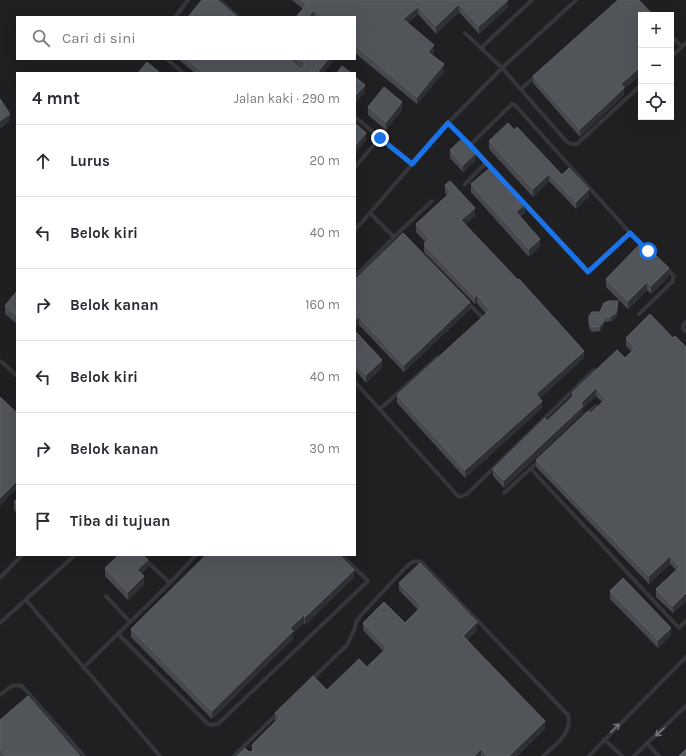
<!DOCTYPE html>
<html lang="id">
<head>
<meta charset="utf-8">
<style>
	:root { --surface:#fff; --page:#f7f7f7; --text:#2b2b33; --muted:#7c7c81; --line:#e1e1e2 }
	body { margin:0; font-family:Karla,sans-serif; background:var(--page); color:var(--text) }
	.controls { position:absolute; right:12px; top:12px; display:grid; overflow:hidden; border-radius:0px; box-shadow:0 4px 16px #0002 }
	.controls button { width:36px; height:36px; display:grid; place-items:center; padding:0; border:0; border-bottom:1px solid var(--line); background:var(--surface); color:var(--text); font:20px sans-serif }
	.stop { position:absolute; width:12px; height:12px; margin:-9px; border:3px solid #1a73e8; border-radius:50%; background:#fff }
	.stop.end { background:#1a73e8; border-color:#fff; box-shadow:0 1px 4px #0008 }
	.list { margin:0; padding:0; list-style:none }
	h2 { display:flex; justify-content:space-between; align-items:center; height:52px; margin:0; padding:0 16px; font-size:17px }
	h2 small { font-size:13px; font-weight:400; color:var(--muted) }
	.list li { display:grid; grid-template-columns:26px 1fr auto; gap:12px; align-items:center; box-sizing:border-box; height:72px; padding:0 16px; border-top:1px solid var(--line) }
	.list b { display:block; font-size:15px; white-space:nowrap }
	.list em { font-size:13px; font-style:normal; color:var(--muted) }
	.icon { flex:none; width:22px; height:22px; fill:none; stroke:currentColor; stroke-width:2; stroke-linecap:round; stroke-linejoin:round }
	.map { position:relative; flex:none; width:686px; height:756px; overflow:hidden }
	.search { position:absolute; background:var(--surface); box-shadow:0 4px 16px #0002; left:16px; top:16px; width:340px; height:44px; display:flex; align-items:center; gap:10px; box-sizing:border-box; padding:0 14px; border-radius:0px; color:var(--muted); font-size:15px }
	.panel { position:absolute; background:var(--surface); box-shadow:0 4px 16px #0002; left:16px; top:72px; width:340px; height:484px; border-radius:0px }
	.map>svg:first-child { display:block }
	.built { fill:#202023; fill-rule:evenodd }
	.lines { fill:none; stroke-linecap:round; stroke-linejoin:round }
	.lane { stroke:#35363c; stroke-width:4 }
	.wall { fill:#47494e }
	.shaded-wall { fill:#2e3033 }
	.building { fill:#515459; stroke:#5e6268 }
	.oneway { stroke:#737780 }
	.route { stroke:#1a73e8; stroke-width:5 }
</style>
</head>
<body>
<div class="map">
<svg width="686" height="756" viewBox="0 0 686 756">
	<rect width="100%" height="100%" fill="#141416"/>
	<!-- built -->
	<path class="built" d="M0 0H686V756H0ZM641 15H671V117H641ZM17 17H355V59H17ZM17 73H355V555H17Z"/>
	<g class="lines">
		<!-- lane -->
		<path class="lane" d="M219 0 238 17
			M175 17 188 0
			M465 33 502 68 567 142 572 144H577L641 85
			M671 36 682 47
			M481 48 532 0
			M671 57 686 43
			M167 59 183 73
			M521 89 536 76
			M355 117 412 164
			M448 123 494 171
			M470 145 509 107 512 104 515 105 630 233 588 271 522 201
			M355 167 380 138
			M465 184 486 163
			M370 213 394 237
			M355 230 448 123 502 68 576 0
			M630 233 653 255
			M355 277 394 237 432 201
			M466 301 483 318 481 320
			M639 314 672 282 674 276 666 268
			M686 322 683 326V329L686 331
			M1 361 17 376
			M355 382 457 495 460 497 467 494 594 370
			M380 409 438 357
			M586 415 596 406
			M531 469 679 628 686 621
			M504 493 540 460
			M140 555 170 583
			M0 578 22 555
			M106 596 130 622
			M26 600 160 756
			M0 623 75 555
			M118 634 206 722 210 725 218 724 368 581 341 555
			M83 668 170 583 196 555
			M311 680 347 645 355 628 356 622 361 615 407 566C412 562 415 560 421 562L568 715C573 733 555 745 543 756
			M0 695C7 689 13 683 22 686L84 756
			M604 739 622 756
			M647 744 659 756
			M234 756 278 713
			M589 756 686 657
			M634 756 686 706"/>
	</g>
	<!-- wall -->
	<path class="wall" d="M292 0H508V7L479 34 459 12 436 34 418 14 408 23 434 52 432 55 444 72 417 104 355 53V17H296L303 9Z
		M641 15V78L639 76 624 89V95L580 137 533 83V76Z
		M178 59H290L300 68H302L291 59H335L323 73H195Z
		M368 107 402 110 386 130 368 115Z
		M514 130 562 175 589 197 576 209 549 181 533 197 489 149V141Z
		M450 150 476 160 463 172 450 158Z
		M471 184 525 212 520 217 540 246 529 257 471 192Z
		M445 185 475 216 465 224 584 358 540 398 542 408 465 478 397 403V395L486 314 477 303 475 304 424 252V244L426 243 416 232V224L447 195 445 193Z
		M669 276 651 294 647 290 628 309 606 287V279Z
		M355 280 470 309 404 372 359 325 355 328Z
		M17 291V324L5 314V306Z
		M618 307 616 318 611 321 604 322 603 327 600 331 592 332 589 328V316Z
		M355 331 382 368 366 383 355 370Z
		M626 338H673L686 347V601L673 613 656 597V589L676 570 670 564 649 584 536 467V460L591 413 602 402 596 396 583 408V413L504 488 493 476V469L547 421 572 397V393L625 358 632 352 626 346Z
		M17 499V513L14 510V502Z
		M148 567 141 574 144 584 128 600 105 576V568Z
		M354 577 305 625 304 623 293 633V639L212 719 131 637V629Z
		M399 583 477 630 467 640 545 729 517 756H237L252 751V745L276 721 275 720V713L327 690 367 667 383 651 363 630V623H405L418 610 399 590Z
		M610 591 671 635 658 648 610 599Z
		M0 720 80 756H0Z"/>
	<!-- shaded-wall -->
	<path class="shaded-wall" d="M508 0V7L479 34V26Z
		M459 4V12L436 34V26Z
		M418 7V14L403 27V19Z
		M314 10V17H308Z
		M434 45V52L428 59V52Z
		M328 59H335L323 73H317Z
		M444 64V72L417 104V97Z
		M639 68V76L624 89V95L580 137V129L621 84Z
		M365 85V93L355 104V96Z
		M402 102V110L386 130V122Z
		M10 114V121L0 129V121Z
		M366 133V141L355 154V146Z
		M476 153V160L463 172V165Z
		M549 174V181L533 197V189Z
		M589 189V197L576 209V202Z
		M525 204V212L516 220V212Z
		M475 208V216L461 228V220Z
		M540 239V246L529 257V249Z
		M669 268V276L651 294V286Z
		M647 282V290L628 309V301Z
		M477 295V303L475 304V297Z
		M618 301V307L616 318 611 321V316Z
		M470 302V309L404 372V365Z
		M359 317V325L355 328V320Z
		M604 317 603 327 600 331V326Z
		M584 351V358L536 402V394Z
		M382 360V368L366 383V375Z
		M596 388V396L583 408V413L504 488V480Z
		M542 401V408L465 478V470Z
		M17 481V488L0 506V498Z
		M670 556V564L649 584V576Z
		M148 560V567L137 577V570Z
		M354 570V577L305 625V617Z
		M144 576V584L128 600V592Z
		M686 593V601L673 613V606Z
		M304 615V623L293 633V639L212 719V711L290 628Z
		M477 622V630L463 643V636Z
		M671 628V635L658 648V640Z
		M545 721V729L517 756H509Z
		M481 749V756H474Z"/>
	<!-- building -->
	<path class="building" d="M202 0H217L237 17H188Z
		M301 0H508L479 26 459 4 436 26 418 7 403 19 434 45 428 52 444 64 417 97 355 45V17H322L314 10 308 17H296L307 4Z
		M618 0H639L653 15H641V70L639 68 621 84 624 88 580 129 533 76Z
		M187 59H290L300 68H304L305 66V63L300 59H328L317 73H204Z
		M147 62 160 73H138Z
		M342 66 351 73H337Z
		M355 77 365 85 355 96Z
		M384 87 402 102 386 122 368 107Z
		M0 99 10 114 0 121Z
		M355 123 366 133 355 146Z
		M508 123 514 130 517 127 562 175 569 168 589 189 576 202 549 174 533 189 489 141Z
		M463 138 476 153 463 165 450 150Z
		M491 167 525 204 516 212 540 239 529 249 471 184Z
		M450 181 475 208 461 220 518 280 519 279 584 351 536 394 542 401 465 470 397 395 490 310 477 295 475 297 424 244 430 239 416 224 451 192 445 185Z
		M403 233 470 302 404 365 359 317 355 320V280Z
		M640 244 648 252 650 250 669 268 651 286 647 282 628 301 606 279Z
		M17 291V316L5 306Z
		M609 301H618L616 313 611 316 604 317 603 322 600 326 592 327 589 323V316L592 312H600L604 303Z
		M650 314 673 338 675 336 686 347V593L673 606 656 589 680 567 670 556 649 576 536 460 588 411 591 413 606 399 596 388 581 403 583 406 504 480 493 469 545 418 547 421 574 395 572 393 617 350 625 358 635 348 626 338Z
		M355 331 382 360 366 375 355 363Z
		M0 397 17 413V481L0 498Z
		M17 499V505L14 502Z
		M119 555H143L148 560 137 570 144 576 128 592 105 568Z
		M206 555H339L354 570 305 617 304 615 290 628 293 631 212 711 131 629Z
		M420 563 477 622 463 636 545 721 509 756H488L481 749 474 756H237L245 748 249 752 253 751V748L252 745 280 717 275 713 313 676 327 690 359 659 367 667 387 648 363 623 384 602 405 623 422 606 399 583Z
		M623 578 671 628 658 640 610 591Z
		M28 696 80 756H6L0 749V720Z
		M686 749V756H679Z"/>
	<!-- one-way arrows -->
	<defs><path id="oneway-shaft" d="M-6 0H5M1.5-3L5.5 0L1.5 3" fill="none" stroke-width="1.6" stroke-linecap="round" stroke-linejoin="round"/></defs>
	<g class="oneway">
		<use href="#oneway-shaft" transform="translate(615 728) rotate(-45)"/>
		<use href="#oneway-shaft" transform="translate(660 732) rotate(137)"/>
	</g>
	<g class="lines">
		<!-- route -->
		<path class="route" d="M380 138 412 164 448 123 470 145 588 272 630 233 648 251"/>
	</g>
</svg>
<div class="controls">
<button>+</button>
<button>−</button>
<button><svg class="icon" aria-label="locate" viewBox="0 0 24 24"><circle cx="12" cy="12" r="6"/><path d="M12 2v4M12 18v4M2 12h4M18 12h4"/></svg></button>
</div>
<div class="stop" style="left:648px;top:251px"></div>
<div class="stop end" style="left:380px;top:138px"></div>
<div class="search"><svg class="icon" aria-label="search" viewBox="0 0 24 24"><circle cx="10" cy="10" r="6"/><path d="M15 15l6 6"/></svg>Cari di sini</div>
<section class="panel">
<h2>4 mnt<small>Jalan kaki · 290 m</small></h2>
<ul class="list">
<li><svg class="icon" aria-label="ahead" viewBox="0 0 24 24"><path d="M12 20V5M6 11l6-6 6 6"/></svg><div><b>Lurus</b></div><em>20 m</em></li>
<li><svg class="icon" aria-label="left" viewBox="0 0 24 24"><path d="M17 20v-9H6M10 6l-5 5 5 5"/></svg><div><b>Belok kiri</b></div><em>40 m</em></li>
<li><svg class="icon" aria-label="right" viewBox="0 0 24 24"><path d="M7 20v-9h11M14 6l5 5-5 5"/></svg><div><b>Belok kanan</b></div><em>160 m</em></li>
<li><svg class="icon" aria-label="left" viewBox="0 0 24 24"><path d="M17 20v-9H6M10 6l-5 5 5 5"/></svg><div><b>Belok kiri</b></div><em>40 m</em></li>
<li><svg class="icon" aria-label="right" viewBox="0 0 24 24"><path d="M7 20v-9h11M14 6l5 5-5 5"/></svg><div><b>Belok kanan</b></div><em>30 m</em></li>
<li><svg class="icon" aria-label="arrive" viewBox="0 0 24 24"><path d="M6 21V4h12l-3 4 3 4H6"/></svg><div><b>Tiba di tujuan</b></div></li>
</ul>
</section>
</div>
</body>
</html>
